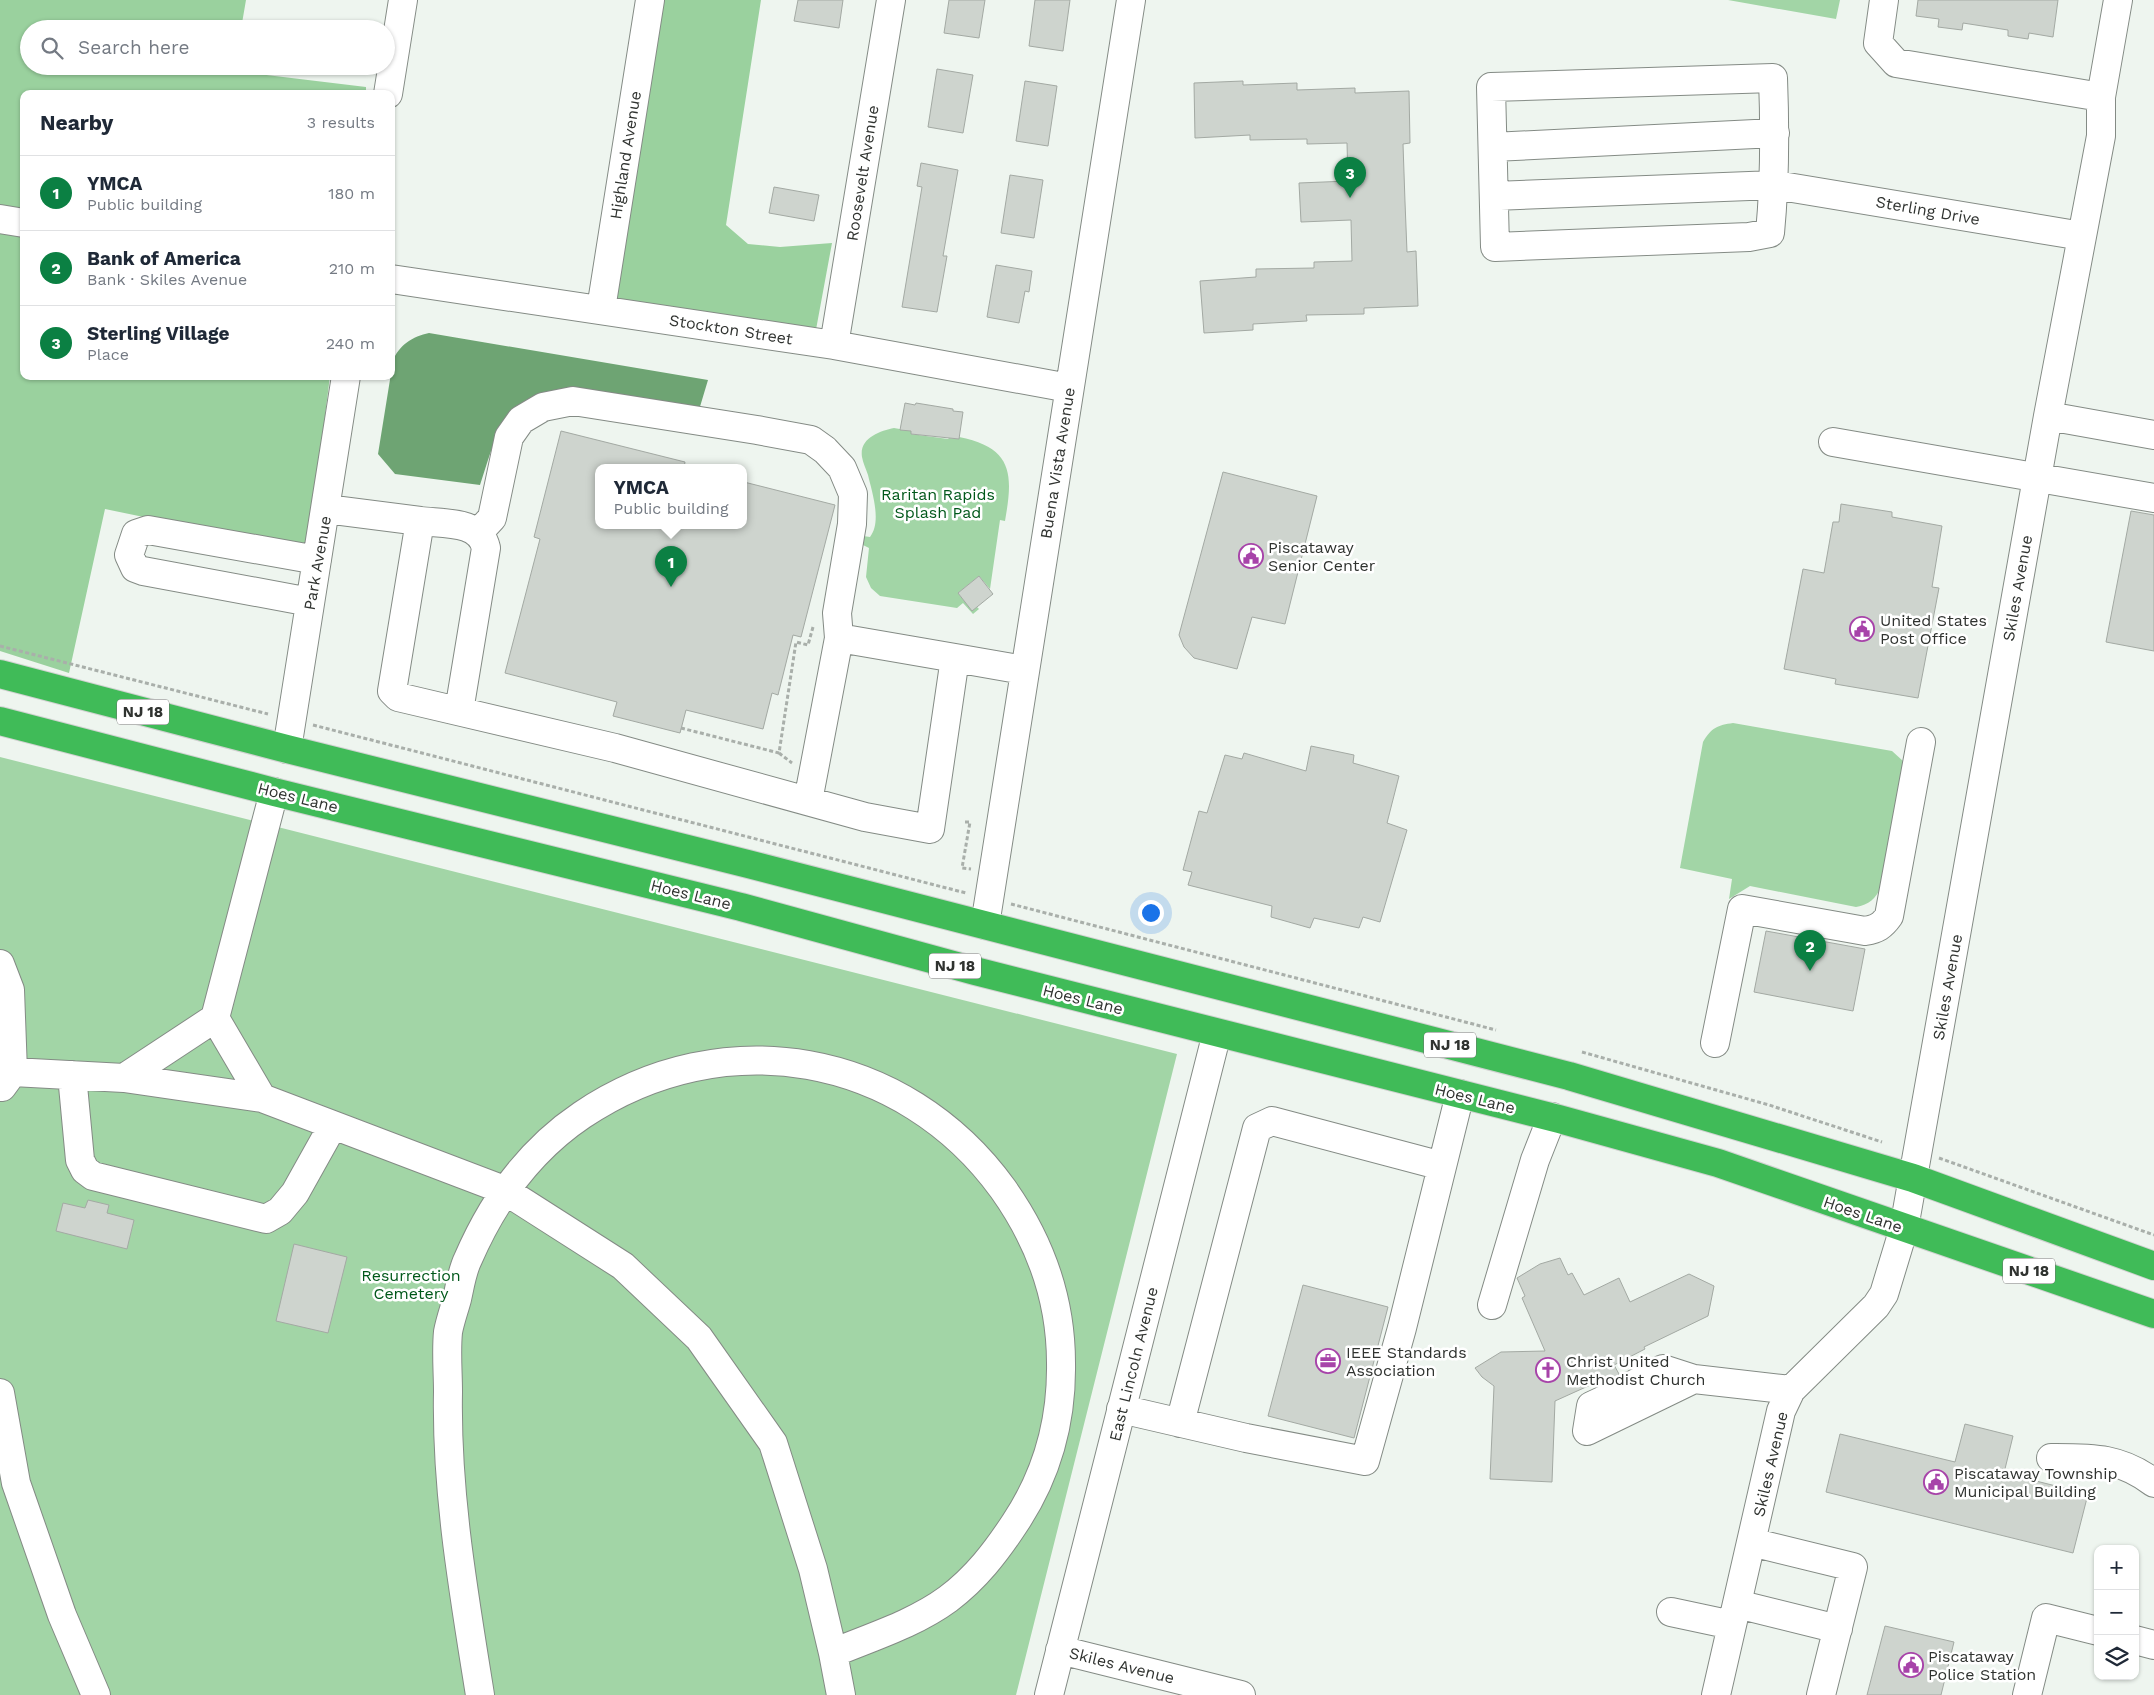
<!DOCTYPE html>
<html lang="en">
<head>
<meta charset="utf-8">
<style>
	:root { --surface:#fff; --page:#f2f2f3; --text:#1f2937; --muted:#747a83; --line:#e0e1e3; --accent:#0b8043 }
	body { margin:0; font-family:"Work Sans",sans-serif; background:var(--page); color:var(--text) }
	.controls { position:absolute; right:15px; bottom:15px; display:grid; overflow:hidden; border-radius:10px; box-shadow:0 1px 4px #0004 }
	.controls button { width:45px; height:45px; display:grid; place-items:center; padding:0; border:0; border-bottom:1px solid var(--line); background:var(--surface); color:var(--text); font:25px sans-serif }
	.you { position:absolute; left:1150px; top:912px; width:18px; height:18px; margin:-12px; border:4px solid #fff; border-radius:50%; background:#1a73e8; box-shadow:0 0 0 8px #1a73e833 }
	.badge { display:grid; place-items:center; width:32px; height:32px; border-radius:50%; background:var(--accent); color:#fff; font-size:16px; font-weight:700 }
	.pin { position:absolute; translate:-50% -41px; filter:drop-shadow(0 1px 2px #0008) }
	.pin::after { content:''; position:absolute; top:26px; width:18px; height:15px; background:inherit; clip-path:polygon(0 0,100% 0,50% 100%) }
	.popup { position:absolute; left:595px; top:464px; width:152px; height:65px; box-sizing:border-box; display:grid; place-content:center; border-radius:10px; background:var(--surface); filter:drop-shadow(0 1px 4px #0005); font-size:16px; white-space:nowrap; color:var(--muted) }
	.popup b { font-size:19px; color:var(--text) }
	.popup::after { content:''; position:absolute; left:50%; top:100%; margin-left:-10px; border:10px solid transparent; border-top-color:var(--surface) }
	.list { margin:0; padding:0; list-style:none }
	h2 { display:flex; justify-content:space-between; align-items:center; height:65px; margin:0; padding:0 20px; font-size:21px }
	h2 small { font-size:16px; font-weight:400; color:var(--muted) }
	.list li { display:grid; grid-template-columns:32px 1fr auto; gap:15px; align-items:center; box-sizing:border-box; height:75px; padding:0 20px; border-top:1px solid var(--line) }
	.list b { display:block; font-size:19px; white-space:nowrap }
	.list p { margin:0; font-size:16px; white-space:nowrap; color:var(--muted) }
	.list em { font-size:16px; font-style:normal; color:var(--muted) }
	.icon { flex:none; width:28px; height:28px; fill:none; stroke:currentColor; stroke-width:2; stroke-linecap:round; stroke-linejoin:round }
	.map { position:relative; flex:none; width:2154px; height:1695px; overflow:hidden }
	.search { position:absolute; background:var(--surface); box-shadow:0 1px 4px #0004; left:20px; top:20px; width:375px; height:55px; display:flex; align-items:center; gap:12px; box-sizing:border-box; padding:0 18px; border-radius:28px; color:var(--muted); font-size:19px }
	.panel { position:absolute; background:var(--surface); box-shadow:0 1px 4px #0004; left:20px; top:90px; width:375px; height:290px; border-radius:10px }
	.map>svg:first-child { display:block }
	.green { fill:#a2d5a6 }
	.forest { fill:#9ad19e }
	.water { fill:#6ea473 }
	.building { fill:#ced4ce; stroke:#a3a9a3 }
	.lines { fill:none; stroke-linecap:round; stroke-linejoin:round }
	.minor-casing { stroke:#848b85; stroke-width:30 }
	.highway-casing { stroke:#d1d2d1; stroke-width:30 }
	.path { stroke:#a9afaa; stroke-width:3; stroke-dasharray:4 2.5; stroke-linecap:butt }
	.minor { stroke:#fff; stroke-width:28 }
	.highway { stroke:#40bb58; stroke-width:28 }
	.labels { text-anchor:middle; stroke-width:5; stroke-linejoin:round; paint-order:stroke }
	.shield { fill:#fff; stroke:#6e706e; stroke-width:1 }
	.shield-label { font-size:15px; font-weight:bold; fill:#303330 }
	.street-label { font-size:16px; fill:#303330; stroke:#fff }
	.park-label { font-size:16px; fill:#00581a; stroke:#fff }
	.poi-label { font-size:16px; fill:#303330; stroke:#fff; text-anchor:start }
</style>
</head>
<body>
<div class="map">
<svg width="2154" height="1695" viewBox="0 0 2154 1695">
	<rect width="100%" height="100%" fill="#eef5ef"/>
	<!-- green -->
	<path class="green" d="M1728 0H1840L1836 19Z
		M894 428 911 431V434L948 439 949 438 959 439V437C1014 448 1013 475 1005 521L1000 520 990 589 979 576 958 593 972 610 977 607 979 609 973 614 963 603 957 608 880 596 871 588 866 577 869 548 861 544 863 536 870 537C882 522 872 492 868 475 866 469 863 463 862 457 859 438 880 431 894 428Z
		M1733 723 1892 751 1903 761 1881 887C1876 898 1869 905 1856 907L1750 886 1729 899 1732 879 1680 868 1703 742C1711 728 1718 725 1733 723Z
		M0 757 1177 1054 1016 1695H0Z"/>
	<!-- forest -->
	<path class="forest" d="M0 0H246L241 29H29V66H233V71L366 87V94H24V376H330L308 551 105 509 69 673 0 651Z
		M664 0H761L726 225 748 244 780 247 832 243 815 335 612 301Z"/>
	<!-- water -->
	<path class="water" d="M429 333 708 380 699 410 565 390C501 399 498 431 480 485L395 474 378 454 393 361C398 346 413 336 429 333Z"/>
	<!-- building -->
	<path class="building" d="M798 0H843L839 28 794 21Z
		M949 0H985L979 38 944 33Z
		M1035 0H1070L1063 51 1029 46Z
		M1918 0H2058L2053 37 2029 33 2028 39 2008 36V30L1963 23 1962 30 1938 27 1939 19 1916 16Z
		M937 69 973 75 963 133 928 127Z
		M1025 81 1057 86 1048 146 1016 141Z
		M1243 81V85L1297 83V90L1355 88V93L1409 91 1410 143 1403 144 1405 202 1407 252 1416 251 1418 306 1364 308V314L1306 315 1307 321 1253 324V330L1204 333 1200 281 1256 277V269L1314 268V262L1352 261 1351 220 1301 222 1299 183 1348 181 1347 143 1307 144V139L1250 140V135L1195 138 1194 83Z
		M921 163 958 170 943 256H947L937 312 902 307 922 187 917 186Z
		M1010 175 1043 180 1034 238 1001 233Z
		M774 187 819 195 814 221 769 213Z
		M996 265 1032 271 1029 292 1025 291 1019 323 987 317Z
		M905 403 915 405 916 403 953 409V411L963 412 959 439 911 434V431L900 430Z
		M561 431 685 462 684 468H598V526H744V482L835 505 801 637 793 635 778 695 772 693 763 729 686 710 680 733 613 716 617 702 505 673 540 539 534 537Z
		M1223 472 1317 496 1285 624 1252 617 1237 669 1194 658 1184 647 1179 635Z
		M1841 504 1892 512V517L1942 526 1932 587 1939 588 1918 698 1835 684 1836 679 1784 669 1803 569 1824 573 1833 522H1839Z
		M2131 511 2154 515V651L2106 642Z
		M979 576 993 594 972 611 958 593Z
		M1311 746 1354 755 1353 763 1399 776 1387 823 1407 830 1380 922 1363 917 1359 928 1314 918 1310 928 1271 917 1272 906 1188 885 1192 872 1183 870 1199 811 1207 813 1225 755 1242 759 1244 753 1306 771Z
		M1766 931 1865 949 1853 1011 1754 992Z
		M88 1200 109 1205 107 1213 134 1220 127 1249 56 1231 63 1203 85 1208Z
		M294 1244 347 1257 328 1333 276 1321Z
		M1560 1258 1568 1275 1572 1273 1584 1295 1619 1278 1630 1302 1689 1274 1714 1286 1708 1316 1644 1347 1645 1349 1614 1365 1619 1374 1614 1379 1612 1385 1607 1383 1598 1385 1597 1382 1555 1401 1552 1482 1490 1479 1494 1386 1482 1377 1475 1368 1501 1352 1545 1351 1522 1298 1525 1296 1517 1278 1540 1264Z
		M1303 1285 1388 1307 1354 1438 1268 1416Z
		M1965 1424 2013 1436 2004 1473 2088 1494 2073 1553 1826 1492 1840 1434 1955 1462Z
		M1885 1626 1954 1642 1941 1695H1867Z"/>
	<g class="lines">
		<defs>
			<path id="minor" d="M1884 0 1878 43 1896 63 2101 97
				M1773 78C1775 130 1775 181 1770 233L1749 237 1495 247 1491 87Z
				M388 94 403 0
				M1493 147 1775 133
				M1494 196 1775 185 2082 236
				M0 219 24 223
				M391 279 834 345 1069 388
				M601 309 650 0
				M834 345 891 0
				M2048 416 2154 435
				M1833 442 2154 498
				M326 509 420 521 392 691 398 697 615 748 865 817 930 829 955 658 1024 670
				M420 521C443 524 480 520 486 548L459 711
				M479 532 492 518 509 437 521 420 543 407 573 401 757 430 811 440 825 450 842 468 853 494 852 524 837 613 839 638
				M310 602 143 571 135 568 129 555 136 534 148 530 317 560
				M287 749 346 376
				M808 801 839 638 955 658
				M985 925 1131 0
				M0 964 10 990 13 1072 2 1087
				M215 1018 262 1098
				M1715 1043 1742 909 1865 931C1877 929 1882 926 1889 916L1921 742
				M0 1075 13 1072 124 1078 262 1098 504 1190 623 1266 699 1338 773 1443 813 1569 833 1653 841 1695
				M72 1075 80 1160 85 1170 93 1176 266 1219 280 1211 295 1193 333 1125
				M124 1078 215 1018 274 792
				M1492 1305 1535 1160 1552 1117
				M1627 1388 1663 1369 1694 1379
				M0 1393 16 1483 62 1615 96 1695
				M1121 1409 1246 1438 1365 1461 1402 1328 1460 1094
				M1180 1423 1257 1128 1272 1121 1442 1166
				M1587 1431 1694 1379 1791 1390
				M1587 1431 1591 1406 1606 1399
				M2051 1458C2092 1458 2120 1457 2154 1483
				M1751 1542 1853 1567 1821 1695
				M1737 1604 1838 1629
				M1671 1612 1732 1625
				M2135 1640 2154 1645
				M1060 1650 1241 1695
				M480 1695C464 1595 446 1493 448 1392 448 1372 446 1352 448 1332 450 1321 454 1310 457 1299 460 1286 462 1271 468 1259 493 1201 530 1150 582 1115 723 1020 904 1052 1003 1189 1040 1241 1061 1300 1061 1363 1062 1421 1047 1475 1015 1523 996 1552 976 1578 948 1599 914 1624 871 1637 833 1653
				M1049 1695 1217 1033
				M1716 1695 1781 1411 1791 1390 1876 1306 1884 1294 1904 1228 2048 416 2101 136V97L2118 0
				M2027 1695 2046 1618 2098 1631"/>
			<path id="highway" d="M0 674 287 749 748 864 1569 1076 1913 1178 2154 1266
				M0 721 274 792 741 907 975 971 1559 1119 1718 1163 2154 1314"/>
		</defs>
		<!-- minor casing -->
		<use href="#minor" class="minor-casing"/>
		<!-- highway casing -->
		<use href="#highway" class="highway-casing"/>
		<!-- path -->
		<path class="path" d="M0 646 268 714
			M313 725 966 893
			M681 728 779 753 796 642 808 645 813 627
			M779 753 792 763
			M965 822H970L962 868 971 869
			M1011 904 1496 1030
			M1582 1052 1769 1105 1882 1142
			M1939 1158 2154 1235"/>
		<!-- minor -->
		<use href="#minor" class="minor"/>
		<!-- highway -->
		<use href="#highway" class="highway"/>
	</g>
	<!-- icons -->
	<defs>
		<symbol id="civic-ring" viewBox="-11 -11 22 22"><circle r="9.5" fill="#fff" stroke="#a743a9" stroke-width="1.5"/><path d="M-.6-6.5H3V-4.5H.6V-3L4-1V1h2V6H-6V1h2V-1L-.6-3ZM-1.2 2.5V6h2.4V2.5Z" fill="#a743a9"/></symbol>
		<symbol id="office-ring" viewBox="-11 -11 22 22"><circle r="9.5" fill="#fff" stroke="#a743a9" stroke-width="1.5"/><path d="M-6-3h4V-5.5h4V-3h4V5H-6ZM-1-4.5V-3h2v-1.5ZM-6 0V1H6V0Z" fill="#a743a9"/></symbol>
		<symbol id="church-ring" viewBox="-11 -11 22 22"><circle r="9.5" fill="#fff" stroke="#a743a9" stroke-width="1.5"/><path d="M-1.2-6h2.4v3.5h3.3v2.4h-3.3V6h-2.4V-.1h-3.3v-2.4h3.3Z" fill="#a743a9"/></symbol>
	</defs>
	<g fill-rule="evenodd">
		<use href="#civic-ring" x="1237" y="542" width="28" height="28"/>
		<use href="#civic-ring" x="1848" y="615" width="28" height="28"/>
		<use href="#office-ring" x="1314" y="1347" width="28" height="28"/>
		<use href="#church-ring" x="1534" y="1356" width="28" height="28"/>
		<use href="#civic-ring" x="1922" y="1468" width="28" height="28"/>
		<use href="#civic-ring" x="1897" y="1651" width="28" height="28"/>
	</g>
	<g class="labels">
		<!-- shield labels -->
		<g class="shield">
			<rect x="117" y="699.5" width="52" height="25" rx="4"/>
			<rect x="929" y="953.5" width="52" height="25" rx="4"/>
			<rect x="1424" y="1032.5" width="52" height="25" rx="4"/>
			<rect x="2003" y="1258.5" width="52" height="25" rx="4"/>
		</g>
		<g class="shield-label">
			<text x="143" y="717">NJ 18</text>
			<text x="955" y="971">NJ 18</text>
			<text x="1450" y="1050">NJ 18</text>
			<text x="2029" y="1276">NJ 18</text>
		</g>
		<!-- street labels -->
		<g class="street-label">
			<text transform="translate(625 155) rotate(-81)" y="6">Highland Avenue</text>
			<text transform="translate(862 173) rotate(-81)" y="6">Roosevelt Avenue</text>
			<text transform="translate(1928 210) rotate(10)" y="6">Sterling Drive</text>
			<text transform="translate(731 329) rotate(9)" y="6">Stockton Street</text>
			<text transform="translate(1057 463) rotate(-81)" y="6">Buena Vista Avenue</text>
			<text transform="translate(317 563) rotate(-80)" y="6">Park Avenue</text>
			<text transform="translate(2017 588) rotate(-80)" y="6">Skiles Avenue</text>
			<text transform="translate(298 797) rotate(14)" y="6">Hoes Lane</text>
			<text transform="translate(691 894) rotate(14)" y="6">Hoes Lane</text>
			<text transform="translate(1947 987) rotate(-80)" y="6">Skiles Avenue</text>
			<text transform="translate(1083 999) rotate(14)" y="6">Hoes Lane</text>
			<text transform="translate(1475 1098) rotate(14)" y="6">Hoes Lane</text>
			<text transform="translate(1863 1214) rotate(19)" y="6">Hoes Lane</text>
			<text transform="translate(1133 1364) rotate(-76)" y="6">East Lincoln Avenue</text>
			<text transform="translate(1770 1464) rotate(-77)" y="6">Skiles Avenue</text>
			<text transform="translate(1122 1665) rotate(14)" y="6">Skiles Avenue</text>
		</g>
		<!-- park labels -->
		<g class="park-label">
			<text x="938" y="500">Raritan Rapids<tspan x="938" dy="18">Splash Pad</tspan></text>
			<text x="411" y="1281">Resurrection<tspan x="411" dy="18">Cemetery</tspan></text>
		</g>
		<!-- poi labels -->
		<g class="poi-label">
			<text x="1268" y="553">Piscataway<tspan x="1268" dy="18">Senior Center</tspan></text>
			<text x="1880" y="626">United States<tspan x="1880" dy="18">Post Office</tspan></text>
			<text x="1346" y="1358">IEEE Standards<tspan x="1346" dy="18">Association</tspan></text>
			<text x="1566" y="1367">Christ United<tspan x="1566" dy="18">Methodist Church</tspan></text>
			<text x="1954" y="1479">Piscataway Township<tspan x="1954" dy="18">Municipal Building</tspan></text>
			<text x="1928" y="1662">Piscataway<tspan x="1928" dy="18">Police Station</tspan></text>
		</g>
	</g>
</svg>
<div class="controls">
<button>+</button>
<button>−</button>
<button><svg class="icon" aria-label="layers" viewBox="0 0 24 24"><path d="M12 4l9 5-9 5-9-5zM3 14l9 5 9-5"/></svg></button>
</div>
<div class="you"></div>
<div class="pin badge" style="left:671px;top:587px">1</div>
<div class="popup"><b>YMCA</b>Public building</div>
<div class="pin badge" style="left:1810px;top:971px">2</div>
<div class="pin badge" style="left:1350px;top:198px">3</div>
<div class="search"><svg class="icon" aria-label="search" viewBox="0 0 24 24"><circle cx="10" cy="10" r="6"/><path d="M15 15l6 6"/></svg>Search here</div>
<section class="panel">
<h2>Nearby<small>3 results</small></h2>
<ul class="list">
<li><span class="badge">1</span><div><b>YMCA</b><p>Public building</p></div><em>180 m</em></li>
<li><span class="badge">2</span><div><b>Bank of America</b><p>Bank · Skiles Avenue</p></div><em>210 m</em></li>
<li><span class="badge">3</span><div><b>Sterling Village</b><p>Place</p></div><em>240 m</em></li>
</ul>
</section>
</div>
</body>
</html>
